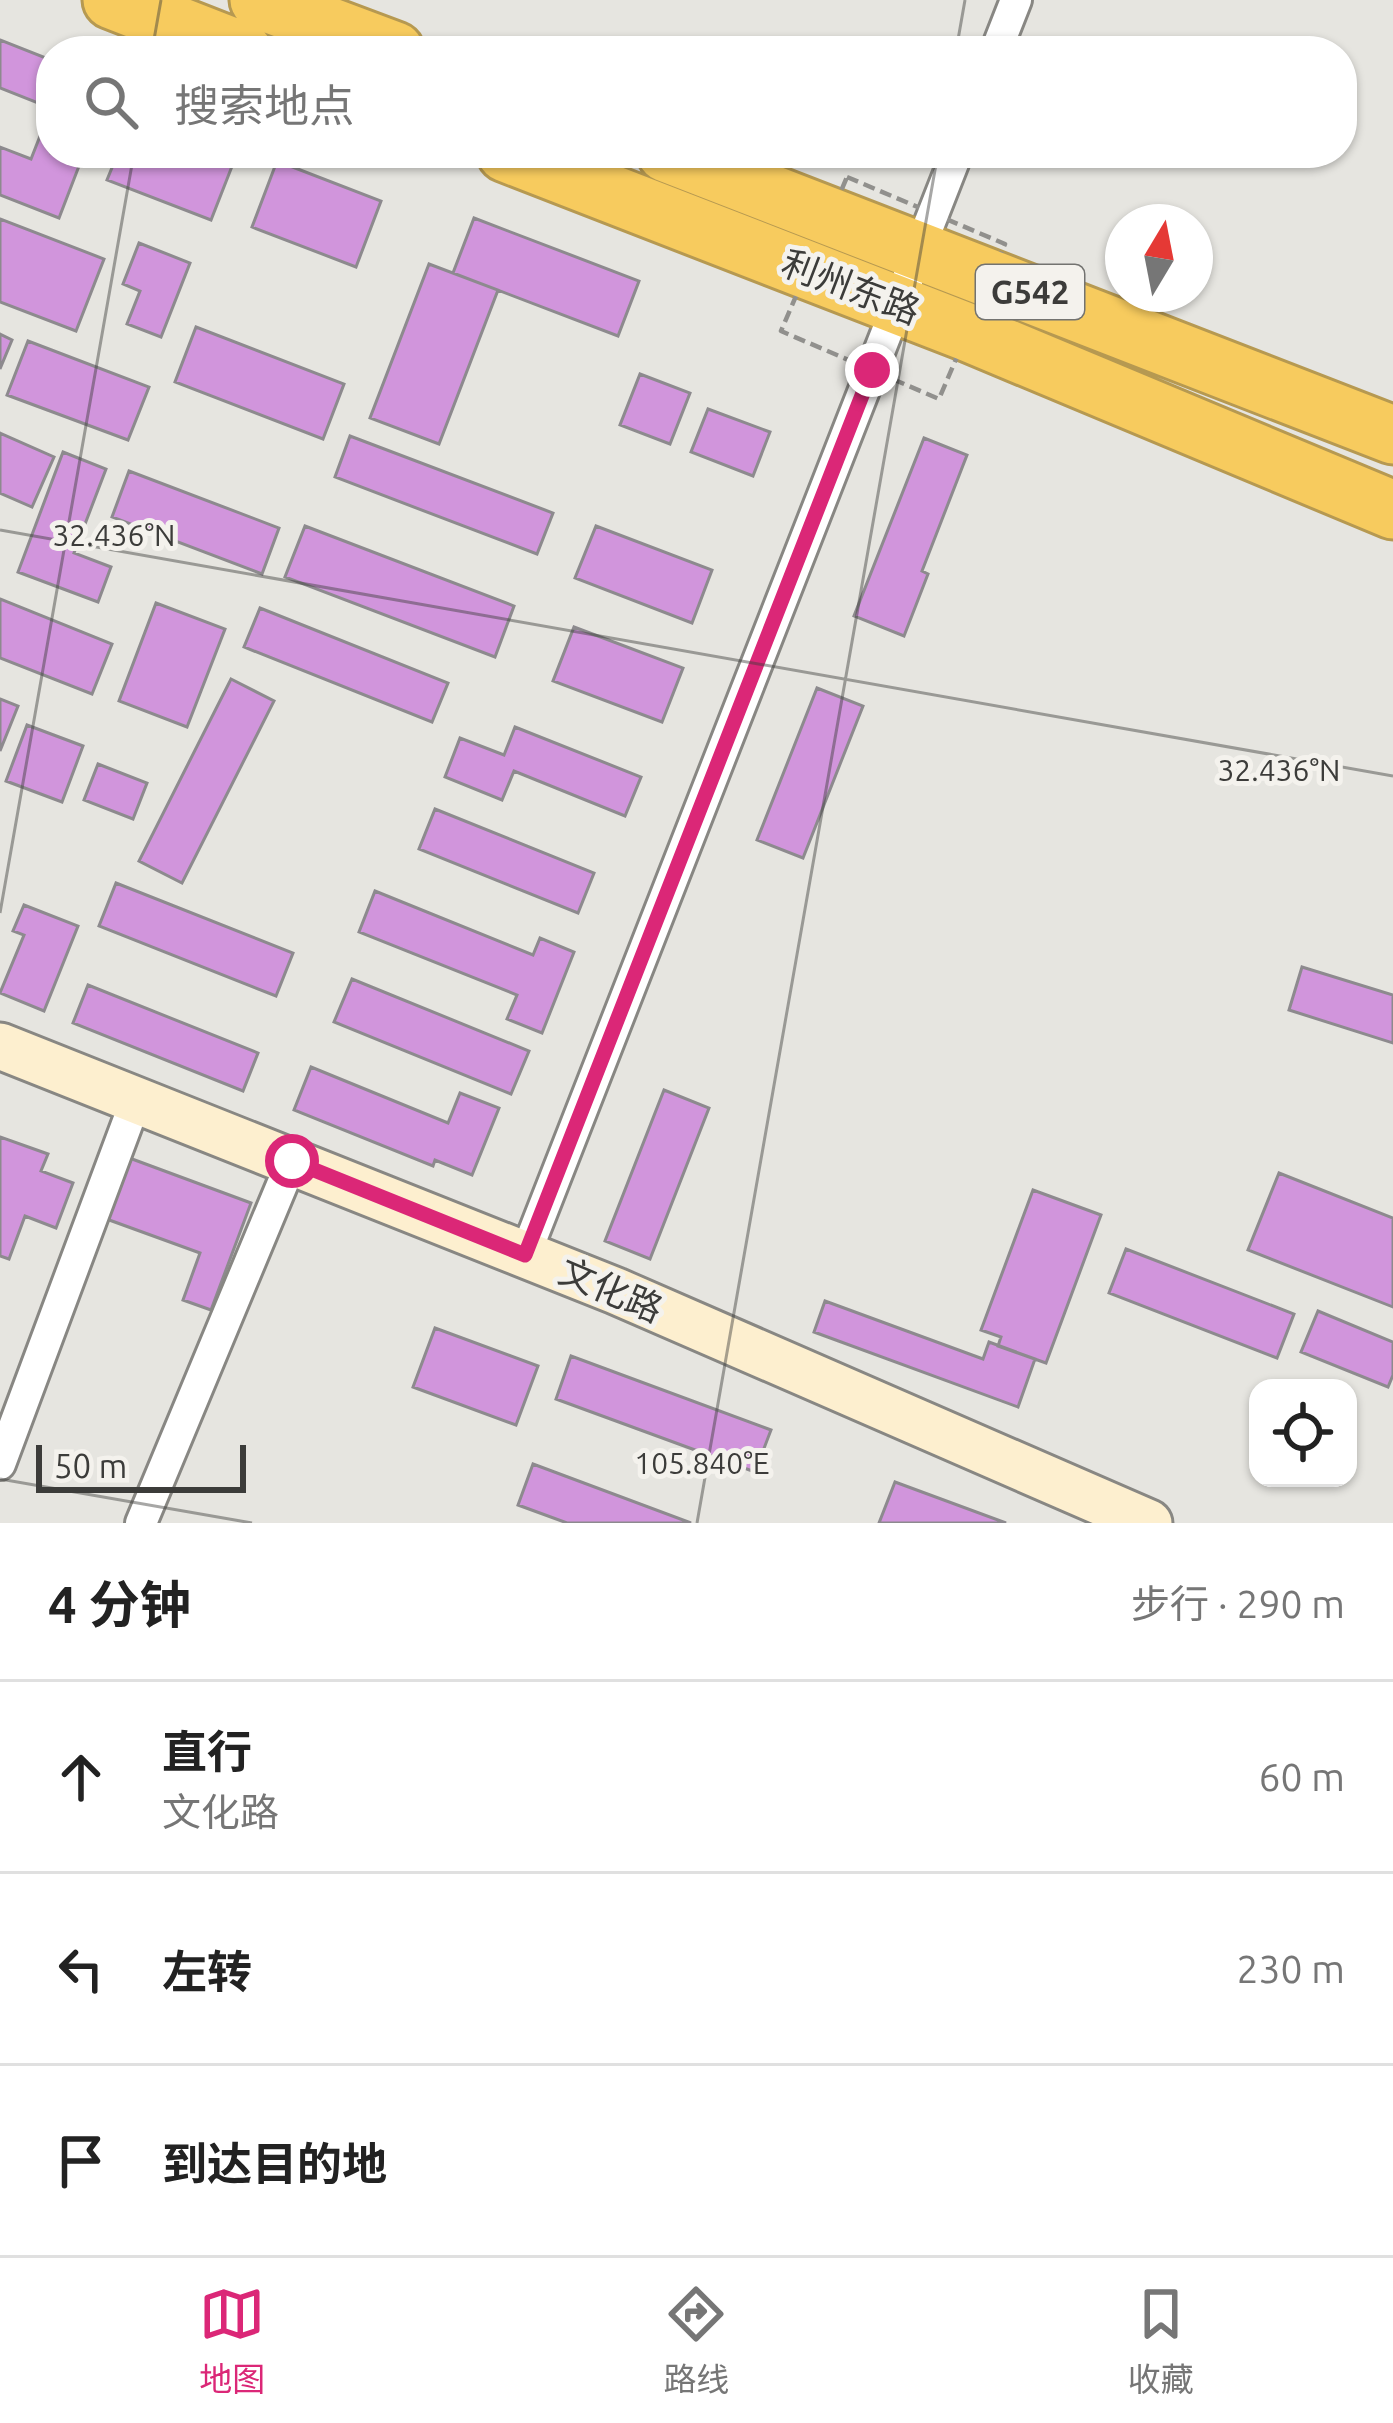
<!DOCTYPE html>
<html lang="zh">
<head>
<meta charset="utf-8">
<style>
	:root { --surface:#fff; --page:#f6f6f6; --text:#222; --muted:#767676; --line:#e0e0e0; --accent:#db2777 }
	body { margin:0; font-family:Ubuntu,"Noto Sans SC",sans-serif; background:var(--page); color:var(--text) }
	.controls { position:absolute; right:36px; bottom:36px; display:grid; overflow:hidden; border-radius:24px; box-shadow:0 3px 9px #0004 }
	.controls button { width:108px; height:108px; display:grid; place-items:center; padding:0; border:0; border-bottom:3px solid var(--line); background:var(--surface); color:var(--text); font:60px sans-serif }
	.compass { position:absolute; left:1105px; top:204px; width:108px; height:108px; border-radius:50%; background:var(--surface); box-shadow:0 3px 9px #0004; rotate:10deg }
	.scale { position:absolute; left:36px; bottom:30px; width:210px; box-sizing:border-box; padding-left:12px; border:6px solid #3c3c3a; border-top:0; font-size:33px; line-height:42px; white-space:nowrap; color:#3c3c3a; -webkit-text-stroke:9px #f4f2ed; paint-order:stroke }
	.stop { position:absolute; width:36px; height:36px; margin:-27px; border:9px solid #db2777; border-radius:50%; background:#fff }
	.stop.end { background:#db2777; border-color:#fff; box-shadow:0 3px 12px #0008 }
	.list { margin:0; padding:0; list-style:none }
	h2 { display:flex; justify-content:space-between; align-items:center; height:156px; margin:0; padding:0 48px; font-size:51px }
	h2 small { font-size:39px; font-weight:400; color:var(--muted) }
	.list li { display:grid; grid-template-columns:78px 1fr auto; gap:36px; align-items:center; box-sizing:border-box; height:192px; padding:0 48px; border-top:3px solid var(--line) }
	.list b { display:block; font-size:45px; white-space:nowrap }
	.list p { margin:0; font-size:39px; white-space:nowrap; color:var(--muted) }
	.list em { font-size:39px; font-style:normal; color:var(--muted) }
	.icon { flex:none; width:66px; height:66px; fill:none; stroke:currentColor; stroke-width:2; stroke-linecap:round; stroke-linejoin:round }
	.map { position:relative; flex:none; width:1393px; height:1523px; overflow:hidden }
	.search { position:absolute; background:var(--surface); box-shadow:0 3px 9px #0004; left:36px; right:36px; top:36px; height:132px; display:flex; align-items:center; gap:30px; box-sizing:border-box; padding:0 42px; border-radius:48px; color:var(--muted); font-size:45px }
	.sheet { height:732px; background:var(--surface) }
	nav { display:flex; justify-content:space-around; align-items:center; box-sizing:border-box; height:168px; border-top:3px solid var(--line); background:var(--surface); font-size:33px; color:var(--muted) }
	nav a { display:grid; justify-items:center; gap:6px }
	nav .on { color:var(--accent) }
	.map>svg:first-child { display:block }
	.building { fill:#d195dc; stroke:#8d8a8e; stroke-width:3 }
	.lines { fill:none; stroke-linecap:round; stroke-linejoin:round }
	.street-casing { stroke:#888783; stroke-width:36 }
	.secondary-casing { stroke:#888783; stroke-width:51 }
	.highway-casing { stroke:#b69951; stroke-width:63 }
	.path { stroke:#91908d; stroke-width:4.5; stroke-dasharray:12 6; stroke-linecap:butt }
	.street { stroke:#fff; stroke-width:30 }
	.secondary { stroke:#fdefcf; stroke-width:45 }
	.highway { stroke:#f7cb5e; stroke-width:57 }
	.route { stroke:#db2777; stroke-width:15 }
	.ticks { fill:none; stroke:#3c3c3a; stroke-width:3; stroke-opacity:0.45 }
	.labels { text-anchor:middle; stroke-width:10; stroke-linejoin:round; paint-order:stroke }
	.shield { fill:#f4f2ed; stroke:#737370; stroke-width:3 }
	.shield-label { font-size:33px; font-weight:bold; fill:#3c3c3a }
	.street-label { font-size:36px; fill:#3c3c3a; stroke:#f4f2ed }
	.ticks-label { font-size:30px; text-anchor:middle; fill:#3c3c3a; stroke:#f4f2ed; stroke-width:10; stroke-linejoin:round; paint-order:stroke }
</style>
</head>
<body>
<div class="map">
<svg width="1393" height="1523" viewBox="0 0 1393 1523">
	<rect width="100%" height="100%" fill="#e6e5e0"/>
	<!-- building -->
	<path class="building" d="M0 40 51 60V153H84L59 218 0 195V147L31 159 51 108 0 88Z
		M118 153H229L236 156 211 220 107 180Z
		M277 161 381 201 356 267 252 227Z
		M474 218 639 281 618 336 453 273Z
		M0 219 104 259 76 331 0 302Z
		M139 243 190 263 161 337 127 324 140 291 123 284Z
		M429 264 498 290 439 444 370 418Z
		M196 327 344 384 323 439 175 382Z
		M0 334 12 340 0 369Z
		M28 341 149 387 128 440 7 395Z
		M640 374 690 393 670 444 620 425Z
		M708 409 770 432 753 476 691 452Z
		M0 433 54 457 32 507 0 493Z
		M350 436 553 513 537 554 335 477Z
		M924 438 967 455 922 571 928 574 904 636 854 616Z
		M63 452 106 469 74 553 111 567 98 602 18 572Z
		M129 471 279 528 262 574 112 517Z
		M305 526 514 606 495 657 285 577Z
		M596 526 712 570 692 623 575 578Z
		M0 599 112 644 92 694 0 658Z
		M156 603 225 629 187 727 119 701Z
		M260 608 448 683 432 722 244 647Z
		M574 627 683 668 662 722 553 681Z
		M231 679 274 701 182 883 139 861Z
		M817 688 863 706 803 858 757 840Z
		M0 699 18 706 0 751Z
		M27 725 83 746 62 802 6 781Z
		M515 727 641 777 625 816 514 771 502 800 445 777 460 738 504 755Z
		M98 764 147 783 133 819 84 800Z
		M435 809 594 873 578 913 419 849Z
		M116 883 293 953 276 996 99 926Z
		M375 891 533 955 540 938 574 952 542 1033 507 1019 517 995 359 932Z
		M24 905 78 926 44 1011 0 993 24 935 13 931Z
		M1302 967 1393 995V1043L1289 1010Z
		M352 979 529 1051 511 1094 334 1022Z
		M88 985 258 1053 243 1091 73 1023Z
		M311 1067 448 1123 460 1093 499 1108 472 1175 435 1160 433 1166 294 1110Z
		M664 1090 709 1108 650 1259 605 1241Z
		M0 1137 48 1154 41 1171 73 1183 56 1228 25 1216 9 1259 0 1256Z
		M124 1156 251 1203 211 1310 183 1300 200 1253 101 1217Z
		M1279 1173 1393 1218V1307L1248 1250Z
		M1033 1190 1101 1215 1046 1363 998 1346 1001 1337 981 1330Z
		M1126 1249 1294 1314 1277 1358 1109 1293Z
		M825 1301 983 1359 989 1342 1035 1359 1018 1407 814 1332Z
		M1318 1311 1393 1342V1375L1388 1387 1301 1352Z
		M435 1328 538 1366 516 1425 413 1387Z
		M571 1356 771 1430 755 1472 556 1399Z
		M533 1464 691 1523H567L518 1505Z
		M895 1482 1006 1523H879Z"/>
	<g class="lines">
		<defs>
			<path id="street" d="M996 51 1016 0
				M525 1255 957 153
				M0 1464 136 1100
				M141 1523 292 1161"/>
			<path id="secondary" d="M0 1046 616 1291 1149 1523"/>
			<path id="highway" d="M112 0 243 51
				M259 0 395 51
				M506 153 967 332 1393 510
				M666 153 1393 435"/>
		</defs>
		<!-- street casing -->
		<use href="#street" class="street-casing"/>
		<!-- secondary casing -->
		<use href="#secondary" class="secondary-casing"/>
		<!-- highway casing -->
		<use href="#highway" class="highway-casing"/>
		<!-- path -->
		<path class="path" d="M847 177 1005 244 939 399 781 331Z"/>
		<!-- street -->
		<use href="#street" class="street"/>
		<!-- secondary -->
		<use href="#secondary" class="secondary"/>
		<!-- highway -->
		<use href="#highway" class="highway"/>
	</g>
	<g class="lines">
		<!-- route -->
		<path class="route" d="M292 1161 525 1255 872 370"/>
	</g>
	<!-- ticks -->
	<path class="ticks" d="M152 51 161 0M956 51 965 0M0 530 1393 776M0 913 134 153M0 1479 252 1523M697 1523 938 153"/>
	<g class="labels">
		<!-- shield labels -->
		<rect class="shield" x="976" y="265" width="108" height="54" rx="9"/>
		<g class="shield-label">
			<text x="1030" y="304">G542</text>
		</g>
		<!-- street labels -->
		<g class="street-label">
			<text transform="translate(851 287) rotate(21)" y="13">利州东路</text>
			<text transform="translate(611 1290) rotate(23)" y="13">文化路</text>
		</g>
	</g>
	<g class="ticks-label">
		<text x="114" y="546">32.436°N</text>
		<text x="1279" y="781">32.436°N</text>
		<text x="702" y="1474">105.840°E</text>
	</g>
</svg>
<div class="controls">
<button><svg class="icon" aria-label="locate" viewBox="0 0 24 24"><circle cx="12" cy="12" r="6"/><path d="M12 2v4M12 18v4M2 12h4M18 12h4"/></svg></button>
</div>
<svg class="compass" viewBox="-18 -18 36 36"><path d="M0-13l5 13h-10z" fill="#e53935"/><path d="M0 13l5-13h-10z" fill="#767676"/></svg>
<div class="scale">50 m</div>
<div class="stop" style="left:292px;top:1161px"></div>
<div class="stop end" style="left:872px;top:370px"></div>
<div class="search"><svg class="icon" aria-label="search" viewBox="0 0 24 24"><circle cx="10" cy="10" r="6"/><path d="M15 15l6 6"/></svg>搜索地点</div>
</div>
<section class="sheet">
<h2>4 分钟<small>步行 · 290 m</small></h2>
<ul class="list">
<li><svg class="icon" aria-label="ahead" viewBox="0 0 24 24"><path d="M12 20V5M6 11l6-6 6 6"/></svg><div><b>直行</b><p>文化路</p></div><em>60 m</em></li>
<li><svg class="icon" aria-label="left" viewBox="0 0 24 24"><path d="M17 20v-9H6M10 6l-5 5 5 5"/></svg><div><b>左转</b></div><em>230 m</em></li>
<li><svg class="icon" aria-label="arrive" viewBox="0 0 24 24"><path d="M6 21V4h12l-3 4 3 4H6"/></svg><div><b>到达目的地</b></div></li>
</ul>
</section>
<nav>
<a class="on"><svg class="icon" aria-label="map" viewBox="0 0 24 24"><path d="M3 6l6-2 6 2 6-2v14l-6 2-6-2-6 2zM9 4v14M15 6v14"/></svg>地图</a>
<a><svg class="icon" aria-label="directions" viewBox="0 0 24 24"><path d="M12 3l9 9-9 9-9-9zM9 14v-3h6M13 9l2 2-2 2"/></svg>路线</a>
<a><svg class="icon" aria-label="saved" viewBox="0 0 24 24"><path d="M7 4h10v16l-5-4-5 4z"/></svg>收藏</a>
</nav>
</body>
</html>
